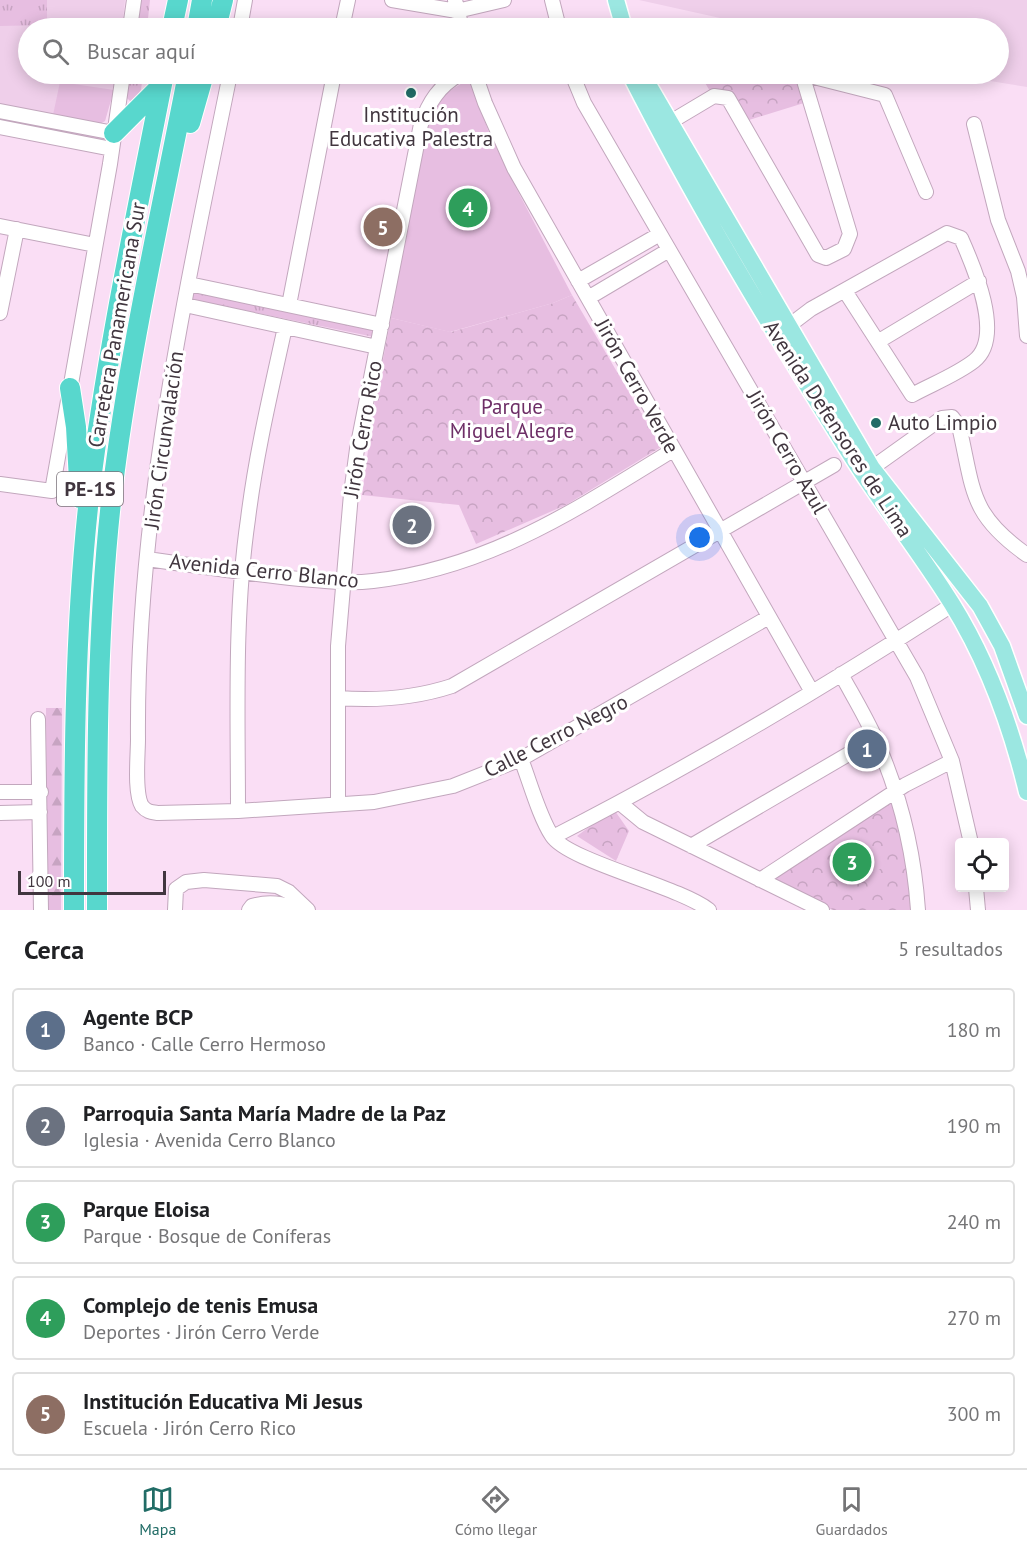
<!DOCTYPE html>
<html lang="es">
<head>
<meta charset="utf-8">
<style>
	:root { --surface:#fff; --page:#f2f2f2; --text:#202124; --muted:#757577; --line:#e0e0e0; --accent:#216c66 }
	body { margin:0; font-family:"PT Sans",sans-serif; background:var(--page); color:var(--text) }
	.controls { position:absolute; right:18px; bottom:18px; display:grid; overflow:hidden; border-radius:6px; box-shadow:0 3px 15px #0003 }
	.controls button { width:54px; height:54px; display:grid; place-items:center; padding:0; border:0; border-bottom:2px solid var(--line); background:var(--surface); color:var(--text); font:30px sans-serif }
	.scale { position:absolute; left:18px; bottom:15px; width:148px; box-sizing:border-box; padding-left:6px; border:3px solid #41363f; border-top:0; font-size:16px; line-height:21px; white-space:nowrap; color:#41363f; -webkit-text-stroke:4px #fff; paint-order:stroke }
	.you { position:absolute; left:700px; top:538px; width:21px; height:21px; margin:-15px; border:4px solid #fff; border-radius:50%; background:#1a73e8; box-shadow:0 0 0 9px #1a73e833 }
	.badge { display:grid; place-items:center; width:39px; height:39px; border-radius:50%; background:var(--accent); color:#fff; font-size:20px; font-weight:700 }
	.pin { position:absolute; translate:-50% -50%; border:3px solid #fff; box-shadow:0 2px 6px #0006 }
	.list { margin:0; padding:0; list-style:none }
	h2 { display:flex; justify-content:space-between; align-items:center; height:78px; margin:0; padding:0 24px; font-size:26px }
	h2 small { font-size:20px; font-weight:400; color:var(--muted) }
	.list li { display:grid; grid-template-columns:39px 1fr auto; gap:18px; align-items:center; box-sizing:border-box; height:84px; margin:0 12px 12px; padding:0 12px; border:2px solid var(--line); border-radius:6px }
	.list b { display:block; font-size:22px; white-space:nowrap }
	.list p { margin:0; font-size:20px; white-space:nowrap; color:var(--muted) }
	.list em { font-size:20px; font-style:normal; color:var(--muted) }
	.icon { flex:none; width:33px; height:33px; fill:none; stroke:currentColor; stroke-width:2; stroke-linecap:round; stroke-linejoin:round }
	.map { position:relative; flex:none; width:1027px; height:910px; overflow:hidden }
	.search { position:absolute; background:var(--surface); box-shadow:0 3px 15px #0003; left:18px; right:18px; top:18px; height:66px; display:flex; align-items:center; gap:15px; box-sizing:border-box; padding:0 21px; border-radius:33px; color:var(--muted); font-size:22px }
	.sheet { height:558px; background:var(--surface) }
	nav { display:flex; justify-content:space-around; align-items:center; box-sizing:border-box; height:84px; border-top:2px solid var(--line); background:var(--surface); font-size:16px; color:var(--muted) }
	nav a { display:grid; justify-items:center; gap:3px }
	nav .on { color:var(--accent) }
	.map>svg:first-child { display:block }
	.built { fill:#efcfea }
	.grass { fill:url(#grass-tufts) }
	.forest { fill:url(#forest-firs) }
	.park { fill:url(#park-crowns) }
	.pitch { fill:#e7bee1 }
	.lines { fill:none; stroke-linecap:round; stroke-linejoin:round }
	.minor-casing { stroke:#c2a7bd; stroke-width:16 }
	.major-casing { stroke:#fff; stroke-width:19 }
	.highway-casing { stroke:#fff; stroke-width:22 }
	.minor { stroke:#fff; stroke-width:14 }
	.major { stroke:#9be7e1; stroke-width:16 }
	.highway { stroke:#58d7cd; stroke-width:20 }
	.poi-dot { fill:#216c66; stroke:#fff; stroke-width:2 }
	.labels { text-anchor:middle; stroke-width:6; stroke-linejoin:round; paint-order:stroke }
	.shield { fill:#fff; stroke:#7a7279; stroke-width:1.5 }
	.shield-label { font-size:20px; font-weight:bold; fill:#41363f }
	.poi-label { font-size:21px; fill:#41363f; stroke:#fff }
	.street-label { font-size:21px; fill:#41363f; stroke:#fff }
	.park-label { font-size:21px; fill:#6e2f67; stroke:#fff }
</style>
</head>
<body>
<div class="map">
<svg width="1027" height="910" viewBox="0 0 1027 910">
	<defs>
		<pattern id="grass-tufts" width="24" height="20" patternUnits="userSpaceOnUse" patternTransform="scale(1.5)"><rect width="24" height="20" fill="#e7bee1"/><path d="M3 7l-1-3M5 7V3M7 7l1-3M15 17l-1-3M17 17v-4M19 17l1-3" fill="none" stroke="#c7a4c2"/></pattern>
		<pattern id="forest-firs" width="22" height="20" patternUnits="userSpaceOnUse" patternTransform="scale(1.5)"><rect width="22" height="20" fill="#e7bee1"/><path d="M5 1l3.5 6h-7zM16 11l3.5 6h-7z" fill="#c7a4c2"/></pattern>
		<pattern id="park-crowns" width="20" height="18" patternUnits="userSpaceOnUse" patternTransform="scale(1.5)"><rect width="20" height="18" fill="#e7bee1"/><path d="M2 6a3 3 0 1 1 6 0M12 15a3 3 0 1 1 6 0" fill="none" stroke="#c7a4c2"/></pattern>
	</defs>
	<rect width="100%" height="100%" fill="#fadef5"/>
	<!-- built -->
	<path class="built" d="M0 0H125L122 28H28V74H116L105 121 99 124 0 105Z
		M639 0H1027V87L947 74H998V28H765Z"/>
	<!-- grass -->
	<path class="grass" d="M0 0H47V25L0 26Z
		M137 0H150L147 28H134Z
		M129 74H143L141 90 132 103 126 97Z
		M0 115 105 135 104 141 0 121Z
		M193 290 376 327 374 337 190 299Z"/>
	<!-- forest -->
	<path class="forest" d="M46 708H62L61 910H47Z"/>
	<!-- park -->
	<path class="park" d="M700 74H790L797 78 804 103 749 120 738 103 711 93Z
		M572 295 661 447 566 505 476 544 459 505 362 495 374 406 391 318 451 332 553 303Z
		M894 801 906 843 914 910H833L766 880Z
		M615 811 629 831 616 861 577 836 609 812Z"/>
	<!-- pitch -->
	<path class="pitch" d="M467 80 472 85 488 130 513 182 572 295 553 303 450 332 391 318 421 150 432 110 443 95Z
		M60 82 114 90 105 121 99 124 53 115Z
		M875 845 887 865 844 890 833 870Z"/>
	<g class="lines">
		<defs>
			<path id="minor" d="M392 0 457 11 504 0
				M455 0 462 28
				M552 0 559 28
				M130 28 134 0
				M240 28 245 0
				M342 28 348 0
				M230 74C186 292 136 514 138 739 138 755 134 793 142 806 147 812 151 812 158 813L238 811 374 802 453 786 521 759 769 617
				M475 74 485 103 514 168 812 692
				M572 74 584 103 917 677 952 761 971 843
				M802 74 885 95 926 192
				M0 111 114 133
				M974 124 998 220 1018 271 1024 297 1027 336
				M0 127 112 149
				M662 127 714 96 728 98 818 255 826 258 844 249 850 234 802 74
				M0 226 95 245
				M578 281 660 234
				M189 284 382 325
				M588 298 669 250
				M185 305 377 347
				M289 305 334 74
				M0 313 17 229
				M782 331 811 309 947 233 961 238C973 265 1005 337 974 361 956 375 932 384 912 395L845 291
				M879 341 979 281
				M872 468 942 418 952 417 959 426C974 491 969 514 1027 555
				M0 484 52 491 110 164 123 74
				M147 559C198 566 249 574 300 579 324 581 348 584 373 581 489 568 577 509 673 450
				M841 674C853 696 866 717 876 740 900 794 914 851 918 910
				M338 698C377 701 415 698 452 686L834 465
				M38 719 41 910
				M521 759C530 782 539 816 552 836 568 861 678 886 709 910
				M0 792H41
				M620 803 643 822 822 910
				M338 804V646L351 494 357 449 421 124C429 102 439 86 460 74
				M238 811C238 715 234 615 248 519 256 454 271 391 285 327
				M0 813 40 812
				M553 837C690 767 823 688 952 605
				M691 846 876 738
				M760 880 905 785 952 761
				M976 888 978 910
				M175 910 176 889 186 882 204 880 277 886 289 892 308 910
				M249 910 252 906C269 901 282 903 299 910"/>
			<path id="major" d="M616 0 624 28
				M630 74C696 204 772 330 850 454 882 505 920 552 952 604 988 662 1011 726 1027 792
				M642 74 872 468 980 606 1002 646 1027 716"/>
			<path id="highway" d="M172 28 178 0
				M197 28 202 0
				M216 28 223 0
				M190 123 204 74
				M114 133 161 86
				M70 388 76 427 80 498
				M74 910C74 769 74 629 90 489 107 349 137 212 164 74
				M97 910C97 771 96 632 112 493 129 352 161 213 188 74"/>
		</defs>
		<!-- minor casing -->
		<use href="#minor" class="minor-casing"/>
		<!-- major casing -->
		<use href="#major" class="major-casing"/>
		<!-- highway casing -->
		<use href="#highway" class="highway-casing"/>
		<!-- minor -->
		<use href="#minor" class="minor"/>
		<!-- major -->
		<use href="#major" class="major"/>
		<!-- highway -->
		<use href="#highway" class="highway"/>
	</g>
	<!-- markers -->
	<g class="poi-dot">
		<circle cx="411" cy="93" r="6"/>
		<circle cx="876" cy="423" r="6"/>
	</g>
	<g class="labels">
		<!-- shield labels -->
		<rect class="shield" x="57" y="472" width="66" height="34" rx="4.5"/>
		<g class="shield-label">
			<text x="90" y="496">PE-1S</text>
		</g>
		<!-- poi labels -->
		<g class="poi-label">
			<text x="411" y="122">Institución<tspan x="411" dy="24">Educativa Palestra</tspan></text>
			<text x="888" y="430" text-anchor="start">Auto Limpio</text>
		</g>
		<!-- street labels -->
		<g class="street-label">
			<text transform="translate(117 325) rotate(-80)" y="7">Carretera Panamericana Sur</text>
			<text transform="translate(637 386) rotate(61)" y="7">Jirón Cerro Verde</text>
			<text transform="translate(363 429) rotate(-80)" y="7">Jirón Cerro Rico</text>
			<text transform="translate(838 429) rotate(57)" y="7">Avenida Defensores de Lima</text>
			<text transform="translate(164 440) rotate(-82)" y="7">Jirón Circunvalación</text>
			<text transform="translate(787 452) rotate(60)" y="7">Jirón Cerro Azul</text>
			<text transform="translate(264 571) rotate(6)" y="7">Avenida Cerro Blanco</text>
			<text transform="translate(556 736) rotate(-27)" y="7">Calle Cerro Negro</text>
		</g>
		<!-- park labels -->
		<g class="park-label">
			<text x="512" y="414">Parque<tspan x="512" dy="24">Miguel Alegre</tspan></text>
		</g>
	</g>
</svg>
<div class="controls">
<button><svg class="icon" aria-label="locate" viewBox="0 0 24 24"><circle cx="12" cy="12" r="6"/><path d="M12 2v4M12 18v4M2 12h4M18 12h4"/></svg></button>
</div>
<div class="scale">100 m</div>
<div class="you"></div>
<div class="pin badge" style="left:867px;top:749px;background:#5c6f8a">1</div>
<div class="pin badge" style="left:412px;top:525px;background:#6b7280">2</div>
<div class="pin badge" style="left:852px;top:862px;background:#2e9e5b">3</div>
<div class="pin badge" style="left:468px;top:208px;background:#2e9e5b">4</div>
<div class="pin badge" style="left:383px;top:227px;background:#8d6e63">5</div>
<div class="search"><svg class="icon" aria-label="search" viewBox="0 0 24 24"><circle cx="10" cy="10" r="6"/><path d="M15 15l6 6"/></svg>Buscar aquí</div>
</div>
<section class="sheet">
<h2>Cerca<small>5 resultados</small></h2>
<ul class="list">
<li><span class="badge" style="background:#5c6f8a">1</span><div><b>Agente BCP</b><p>Banco · Calle Cerro Hermoso</p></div><em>180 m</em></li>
<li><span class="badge" style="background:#6b7280">2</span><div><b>Parroquia Santa María Madre de la Paz</b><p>Iglesia · Avenida Cerro Blanco</p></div><em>190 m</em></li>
<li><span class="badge" style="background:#2e9e5b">3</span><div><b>Parque Eloisa</b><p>Parque · Bosque de Coníferas</p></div><em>240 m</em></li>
<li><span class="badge" style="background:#2e9e5b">4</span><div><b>Complejo de tenis Emusa</b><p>Deportes · Jirón Cerro Verde</p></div><em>270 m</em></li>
<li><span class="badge" style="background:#8d6e63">5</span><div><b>Institución Educativa Mi Jesus</b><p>Escuela · Jirón Cerro Rico</p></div><em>300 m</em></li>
</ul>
</section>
<nav>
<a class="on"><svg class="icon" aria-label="map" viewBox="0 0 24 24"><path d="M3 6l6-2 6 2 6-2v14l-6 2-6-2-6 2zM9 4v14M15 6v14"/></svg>Mapa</a>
<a><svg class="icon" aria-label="directions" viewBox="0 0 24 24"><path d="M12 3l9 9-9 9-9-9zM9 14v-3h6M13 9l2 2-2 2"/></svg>Cómo llegar</a>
<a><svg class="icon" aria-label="saved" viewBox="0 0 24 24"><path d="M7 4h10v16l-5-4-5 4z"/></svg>Guardados</a>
</nav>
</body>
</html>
